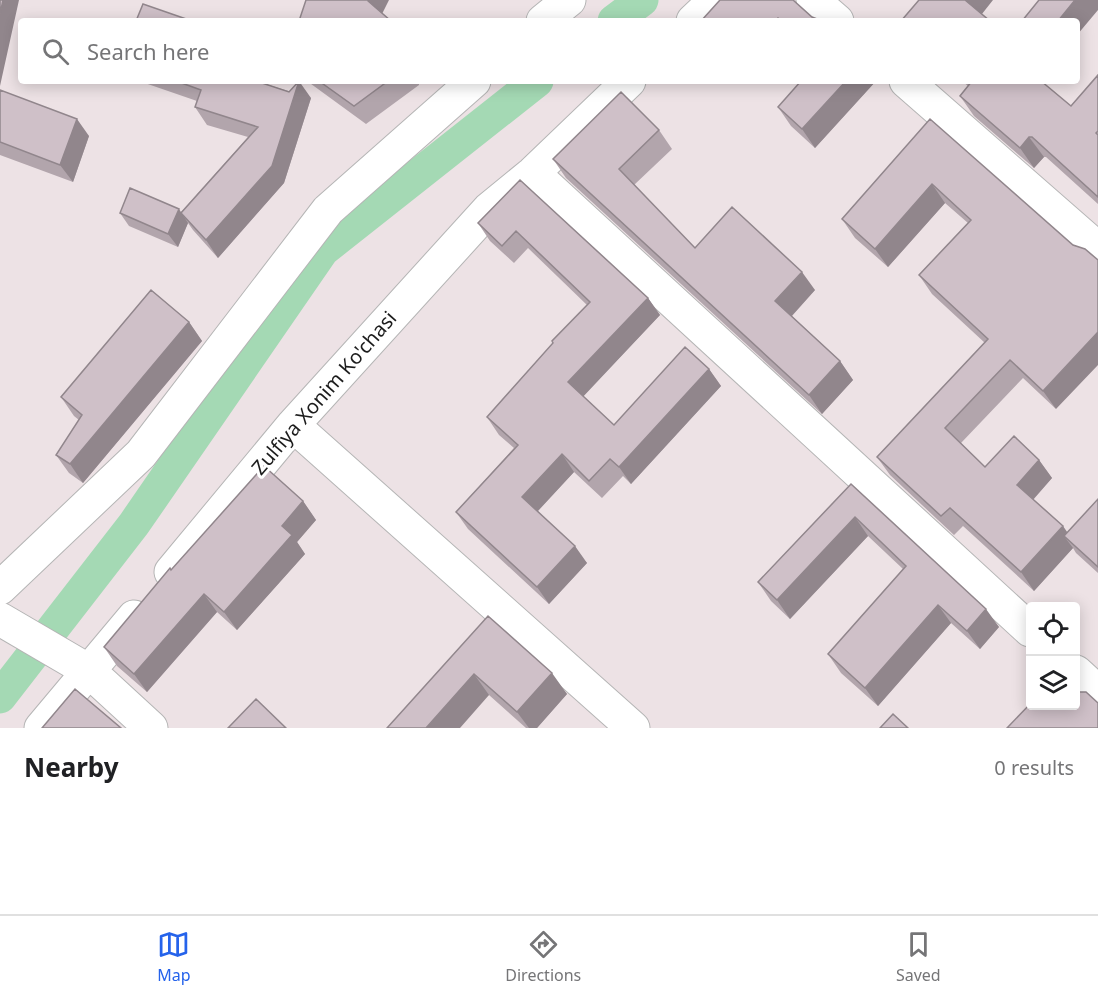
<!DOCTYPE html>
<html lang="en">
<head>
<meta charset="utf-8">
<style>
	:root { --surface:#fff; --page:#f6f6f6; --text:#202124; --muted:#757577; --line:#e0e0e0; --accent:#2563eb }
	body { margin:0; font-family:"Noto Sans",sans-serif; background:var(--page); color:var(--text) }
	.controls { position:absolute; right:18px; bottom:18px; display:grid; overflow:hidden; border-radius:6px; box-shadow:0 3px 15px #0003 }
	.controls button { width:54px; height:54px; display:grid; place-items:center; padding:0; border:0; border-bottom:2px solid var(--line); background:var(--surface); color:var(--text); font:30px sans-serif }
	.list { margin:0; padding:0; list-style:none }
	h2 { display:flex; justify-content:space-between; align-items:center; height:78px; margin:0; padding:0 24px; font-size:26px }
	h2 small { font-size:20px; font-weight:400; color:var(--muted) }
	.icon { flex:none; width:33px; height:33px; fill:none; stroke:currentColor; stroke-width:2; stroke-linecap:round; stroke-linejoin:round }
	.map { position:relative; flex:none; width:1098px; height:728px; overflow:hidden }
	.search { position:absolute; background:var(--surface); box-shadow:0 3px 15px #0003; left:18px; right:18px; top:18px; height:66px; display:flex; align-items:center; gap:15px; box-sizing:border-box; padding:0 21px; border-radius:6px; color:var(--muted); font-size:22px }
	.sheet { height:186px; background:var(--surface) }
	nav { display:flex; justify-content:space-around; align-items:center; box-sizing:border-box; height:84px; border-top:2px solid var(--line); background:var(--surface); font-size:16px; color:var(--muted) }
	nav a { display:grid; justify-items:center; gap:3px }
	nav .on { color:var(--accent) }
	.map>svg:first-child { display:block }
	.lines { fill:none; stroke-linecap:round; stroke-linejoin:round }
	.canal { stroke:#a4d9b4; stroke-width:33 }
	.minor-casing { stroke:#b5b5b5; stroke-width:35 }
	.minor { stroke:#fff; stroke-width:33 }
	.wall { fill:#b2a5ac }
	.shaded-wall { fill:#91868c }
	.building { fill:#cfc0c8; stroke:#91868c; stroke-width:1.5 }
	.labels { text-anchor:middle; stroke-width:6; stroke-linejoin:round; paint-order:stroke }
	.street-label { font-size:20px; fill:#1c1c1c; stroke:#fff }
</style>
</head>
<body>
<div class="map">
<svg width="1098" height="728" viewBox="0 0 1098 728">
	<rect width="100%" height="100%" fill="#ede2e5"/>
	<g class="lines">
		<!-- canal -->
		<path class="canal" d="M614 21 642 0
			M0 697 134 524 323 250 537 81"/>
		<defs>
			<path id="minor" d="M813 0 837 21
				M543 21 569 0
				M693 21 715 0
				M906 81 1098 249
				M533 173 1030 630
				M293 425 633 728
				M171 572 293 425 489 209 533 173 629 81
				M0 588 141 454 328 210 474 81
				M0 619 89 671 151 728
				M1076 672 1098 692
				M41 728 134 617"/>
		</defs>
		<!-- minor casing -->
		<use href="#minor" class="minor-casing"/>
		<!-- minor -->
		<use href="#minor" class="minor"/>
	</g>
	<!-- wall -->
	<path class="wall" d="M1098 75V204L1046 157H1044L1034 168 974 116 960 96 968 86 962 81H1041L1071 106Z
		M139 81H256L311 98 284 183 218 258 193 230 188 223 178 247 129 226 120 213 181 212 248 137 207 125 195 107 197 101Z
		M307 81H419V85L366 124Z
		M801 81H876L815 148 791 126 778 107Z
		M0 90 89 136 73 182 0 155Z
		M930 119 1056 409 1023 378 961 443 985 467 1039 460 1052 478 1033 500 1067 533 1098 499V573L1076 553 1073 548 1034 591 963 526 954 535 890 475 877 457 985 343 932 294 919 275 968 223 945 203 888 267 855 238 842 219Z
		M659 130 672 149 634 185 695 248 815 290 792 316 840 361 853 380 822 414 566 178 553 159Z
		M520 180 648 298 660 315 583 396 614 425 709 369 721 386 631 484 623 476 602 498 574 472 538 511 587 563 549 604 468 529 456 512 514 448 499 435 487 417 587 305 528 248 514 263 490 241 478 223Z
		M189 322 202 341 83 483 69 473 56 455 79 420 74 416 61 397Z
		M851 484 999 627 980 649 951 623 878 706 841 673 828 654 903 569 868 536 790 619 771 601 758 582Z
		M303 501 316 520 297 542 305 554 237 630 217 612 147 692 117 666 104 647 171 570Z
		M488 616 567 694 537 728H526L489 695 396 719Z"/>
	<!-- shaded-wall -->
	<path class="shaded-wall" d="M3 0H19L0 86V14Z
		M368 0H389L380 18 368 1Z
		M964 0H993L978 19Z
		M1075 0H1098V10L1077 35V21H1058Z
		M299 81 311 98 284 183 218 258 206 240Z
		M846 81H876L815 148 802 129Z
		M77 119 89 136 73 182 60 165Z
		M1029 137 1044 157 1034 168 1020 148Z
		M932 184 945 203 888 267 875 249Z
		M179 209 188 223 178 247 168 234Z
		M802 272 815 290 788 320 775 301Z
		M648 298 660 315 580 400 568 382Z
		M189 322 202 341 83 483 70 464Z
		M1098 332V365L1056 409 1043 391Z
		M840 361 853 380 822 414 809 395Z
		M709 369 721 386 631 484 619 467Z
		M562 454 574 472 535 514 522 497Z
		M1039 460 1052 478 1030 503 1017 485Z
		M303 501 316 520 297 542 305 554 237 630 224 612 282 526Z
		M855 517 868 536 790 619 777 600Z
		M1063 526 1076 545 1064 536 1073 548 1034 591 1021 572Z
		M575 546 587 563 549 604 537 587Z
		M204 594 217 612 147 692 134 674Z
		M938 605 951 623 878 706 865 688Z
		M986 609 999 627 980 649 967 631Z
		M552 673 567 694 537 728H529L517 712Z
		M474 674 489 695 460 728H426Z"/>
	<!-- building -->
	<path class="building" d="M0 0H3L0 14Z
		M306 0H368V1L391 21H299Z
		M720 0H793L812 17 822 21H782L778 18 775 21H701Z
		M919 0H965L990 21H901Z
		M1039 0H1075L1058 21H1022Z
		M143 4 192 21H136Z
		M1098 75V131L1096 133 1098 135V197L1032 137H1029L1020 148 960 96 972 81H1041L1071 106Z
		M176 81H256L289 92 299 81 272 166 206 240 181 213 258 127 195 107 201 90Z
		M319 81H388L354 106Z
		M801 81H846L802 129 778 107Z
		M0 90 77 119 60 165 0 142Z
		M621 92 659 130 619 169 695 248 732 207 802 272 775 301 840 361 809 395 553 159Z
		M930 119 1073 245 1085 249 1098 260V332L1043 391 1010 360 945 428 985 467 1014 436 1039 460 1017 485 1063 526 1021 572 950 508 941 516 877 457 988 339 919 275 971 220 932 184 875 249 842 219Z
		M520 180 648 298 568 382 614 425 685 347 709 369 619 467 610 459 589 481 562 454 522 497 575 546 537 587 456 512 518 445 487 417 553 343 552 341 590 302 516 231 502 246 478 223Z
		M130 188 179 209 168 234 120 213Z
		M151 290 189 322 70 464 56 455 82 415 61 397Z
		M264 466 303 501 282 526 292 535 224 612 204 594 134 674 104 647 170 568 171 570Z
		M851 484 986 609 967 631 938 605 865 688 828 654 906 566 855 517 777 600 758 582Z
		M1098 499V567L1064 536Z
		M488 616 552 673 517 712 474 674 426 728H387Z
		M75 689 121 728H42Z
		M1076 689 1080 692H1086L1098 703V728H1007L1030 704V705H1076Z
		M256 699 286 728H228Z
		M893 714 908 728H880Z"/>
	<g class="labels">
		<!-- street labels -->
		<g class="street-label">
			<text transform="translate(324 393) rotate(-49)" y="7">Zulfiya Xonim Ko'chasi</text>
		</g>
	</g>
</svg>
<div class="controls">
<button><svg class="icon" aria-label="locate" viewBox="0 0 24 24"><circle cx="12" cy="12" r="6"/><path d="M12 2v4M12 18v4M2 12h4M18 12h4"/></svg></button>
<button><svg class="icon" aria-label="layers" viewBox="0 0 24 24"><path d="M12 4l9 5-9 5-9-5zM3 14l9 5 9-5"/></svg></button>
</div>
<div class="search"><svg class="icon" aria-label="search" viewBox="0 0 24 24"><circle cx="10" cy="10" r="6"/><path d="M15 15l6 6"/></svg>Search here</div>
</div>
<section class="sheet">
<h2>Nearby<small>0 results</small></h2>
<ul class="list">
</ul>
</section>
<nav>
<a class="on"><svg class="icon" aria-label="map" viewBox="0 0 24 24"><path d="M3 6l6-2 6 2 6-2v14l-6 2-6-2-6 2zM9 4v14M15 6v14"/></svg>Map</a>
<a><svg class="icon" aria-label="directions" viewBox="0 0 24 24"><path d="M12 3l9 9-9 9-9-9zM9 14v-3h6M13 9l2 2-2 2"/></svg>Directions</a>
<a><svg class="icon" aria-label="saved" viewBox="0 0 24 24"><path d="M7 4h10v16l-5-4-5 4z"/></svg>Saved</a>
</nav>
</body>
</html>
